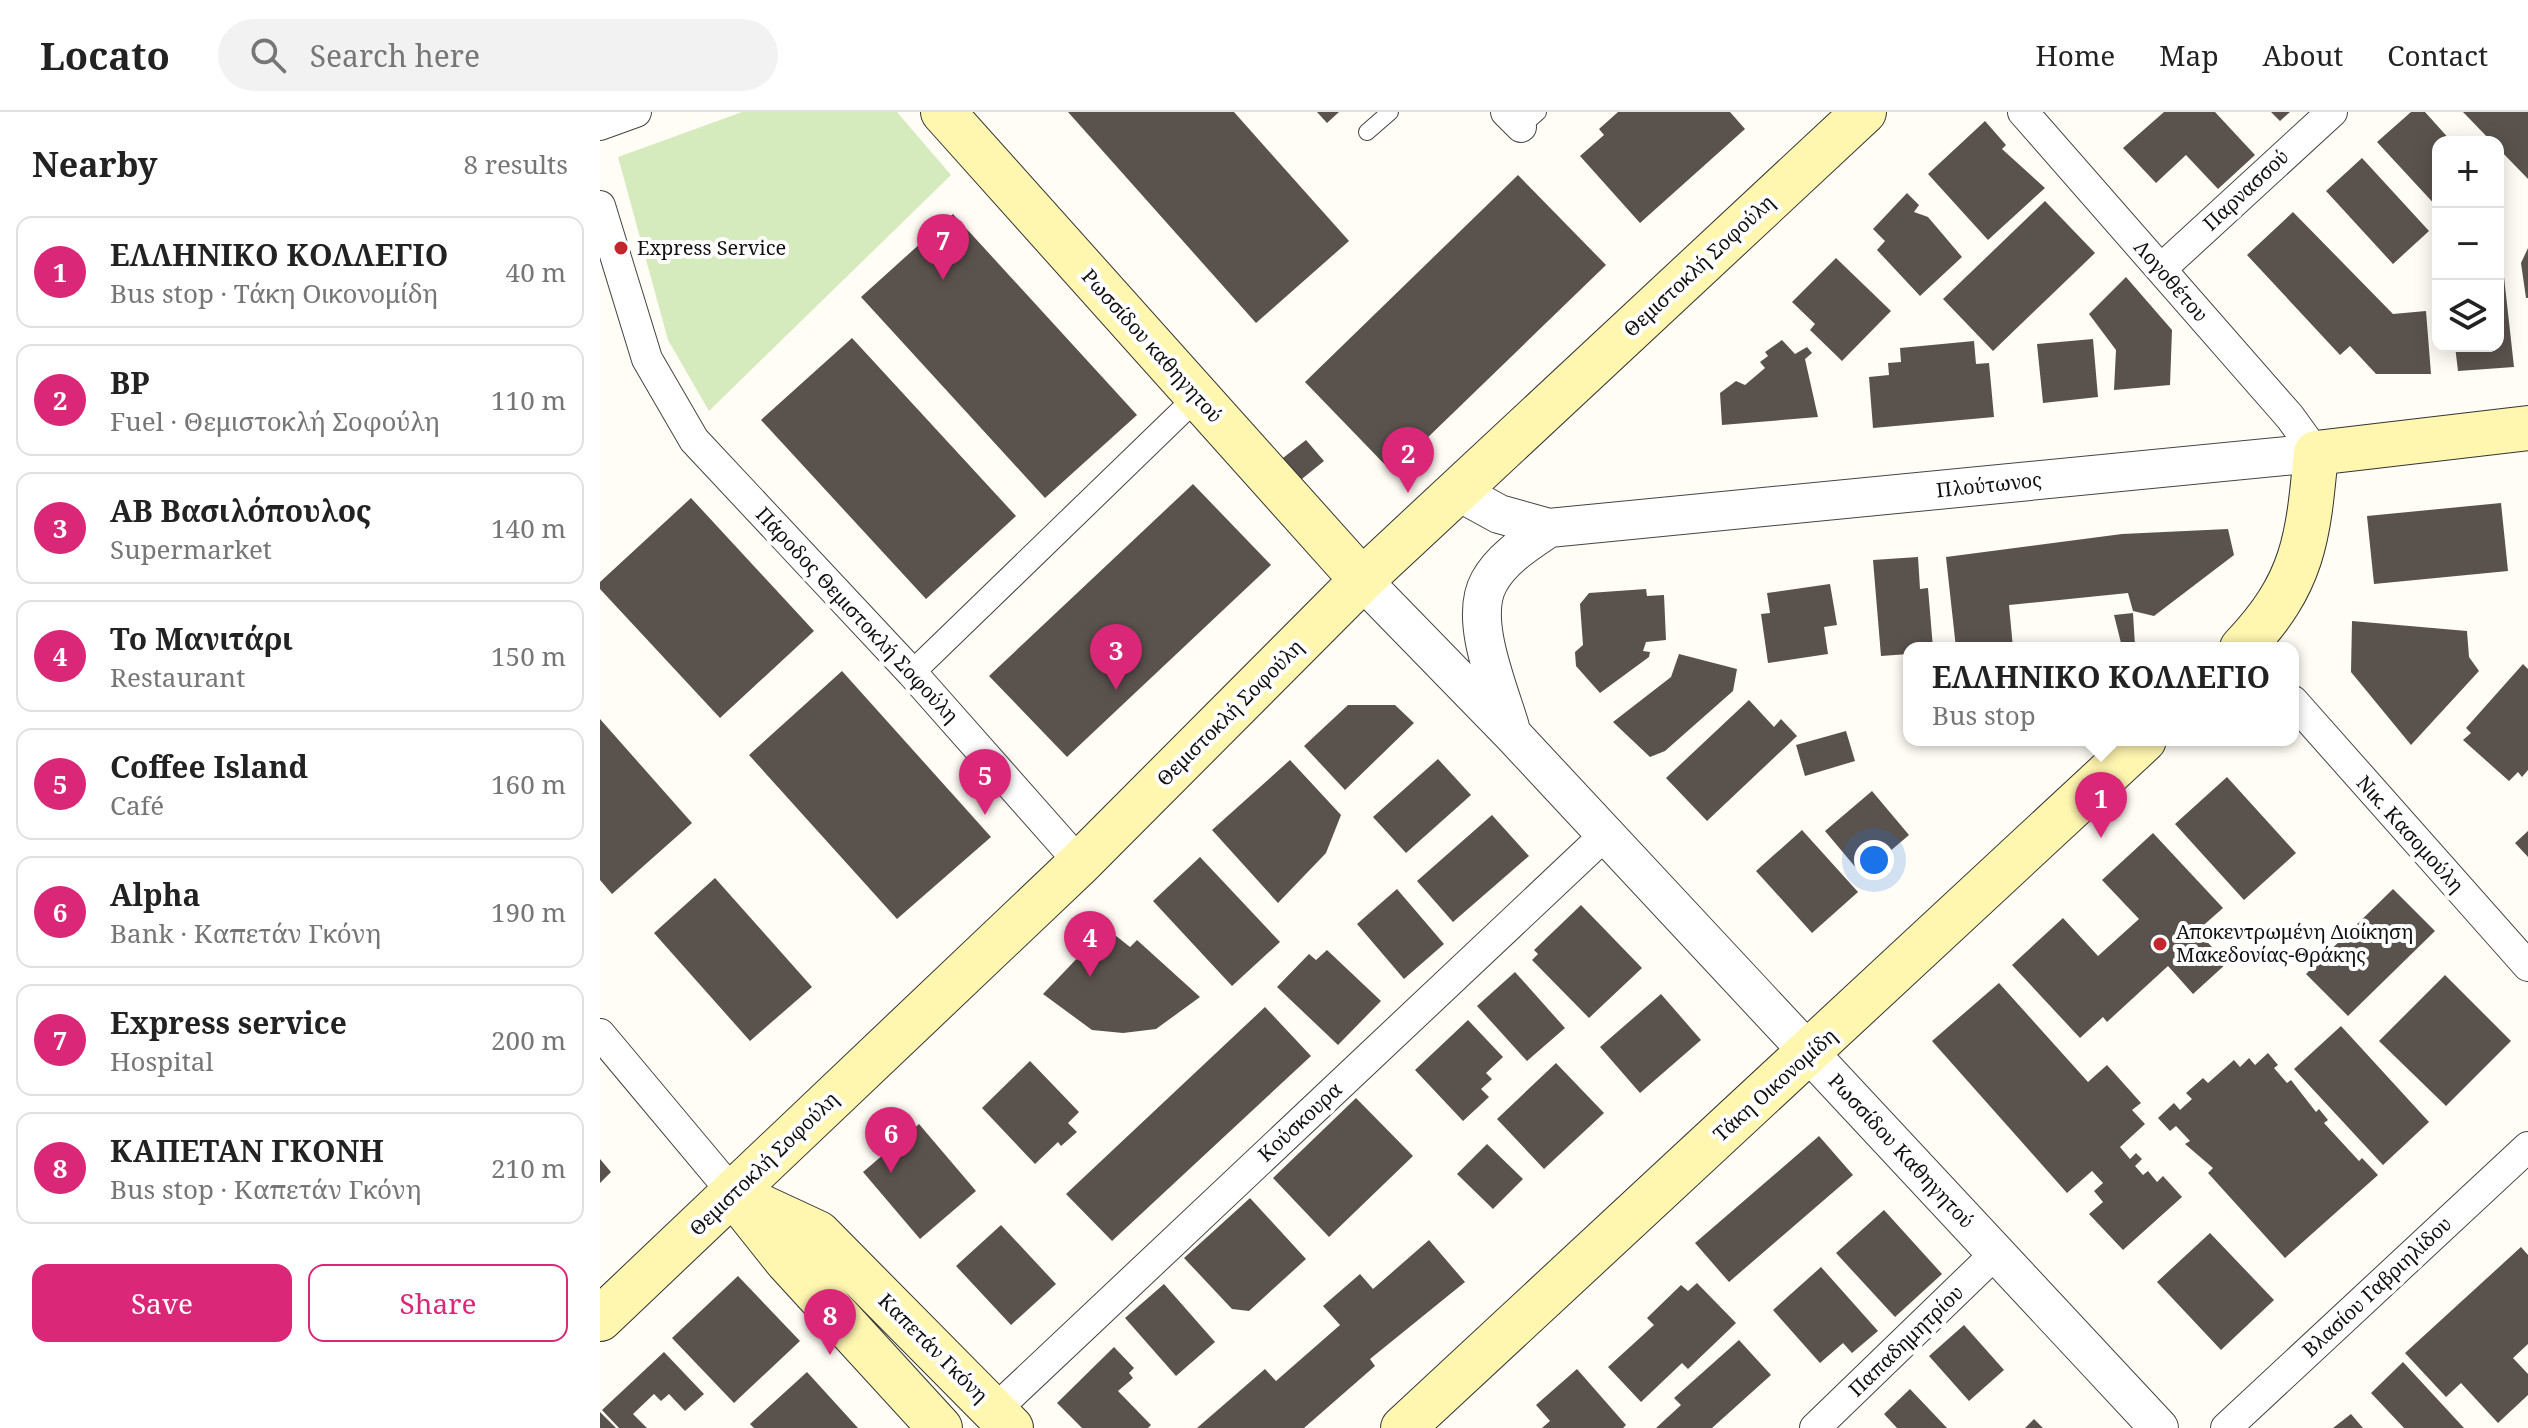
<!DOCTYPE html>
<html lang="en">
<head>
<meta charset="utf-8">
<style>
	:root { --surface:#fff; --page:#f2f2f2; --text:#222; --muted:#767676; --line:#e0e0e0; --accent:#db2777 }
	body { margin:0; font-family:"Noto Serif",serif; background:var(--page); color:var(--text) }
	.controls { position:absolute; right:24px; top:24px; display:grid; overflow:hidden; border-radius:16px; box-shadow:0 4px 20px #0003 }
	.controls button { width:72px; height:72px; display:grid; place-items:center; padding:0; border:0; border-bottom:2px solid var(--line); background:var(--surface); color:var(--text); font:40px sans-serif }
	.you { position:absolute; left:1274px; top:748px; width:28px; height:28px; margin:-20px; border:6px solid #fff; border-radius:50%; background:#1a73e8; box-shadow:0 0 0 12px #1a73e833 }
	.badge { display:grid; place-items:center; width:52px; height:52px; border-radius:50%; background:var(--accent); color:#fff; font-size:26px; font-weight:700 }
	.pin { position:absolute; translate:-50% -66px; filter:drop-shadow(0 2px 4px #0008) }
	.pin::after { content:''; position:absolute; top:42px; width:28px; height:24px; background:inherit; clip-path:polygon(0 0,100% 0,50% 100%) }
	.popup { position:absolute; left:1303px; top:530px; width:396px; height:104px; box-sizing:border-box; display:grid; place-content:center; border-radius:16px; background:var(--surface); filter:drop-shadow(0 2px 6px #0005); font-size:26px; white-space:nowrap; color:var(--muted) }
	.popup b { font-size:30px; color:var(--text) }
	.popup::after { content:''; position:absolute; left:50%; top:100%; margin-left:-16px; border:16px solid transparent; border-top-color:var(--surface) }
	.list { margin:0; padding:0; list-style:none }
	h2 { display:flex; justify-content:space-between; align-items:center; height:104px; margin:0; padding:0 32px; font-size:34px }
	h2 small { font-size:26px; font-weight:400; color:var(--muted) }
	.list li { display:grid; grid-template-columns:52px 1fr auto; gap:24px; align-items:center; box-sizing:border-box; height:112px; margin:0 16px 16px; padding:0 16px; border:2px solid var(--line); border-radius:16px }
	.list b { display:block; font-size:30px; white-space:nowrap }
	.list p { margin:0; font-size:26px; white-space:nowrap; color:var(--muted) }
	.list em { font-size:26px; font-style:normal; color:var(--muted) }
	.actions { display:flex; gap:16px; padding:24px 32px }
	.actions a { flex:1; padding:18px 0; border:2px solid var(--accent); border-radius:16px; text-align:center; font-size:28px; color:var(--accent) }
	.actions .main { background:var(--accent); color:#fff }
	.icon { flex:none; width:44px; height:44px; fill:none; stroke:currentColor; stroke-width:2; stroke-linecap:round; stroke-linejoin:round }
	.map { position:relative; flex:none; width:1928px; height:1316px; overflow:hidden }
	header { display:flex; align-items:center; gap:48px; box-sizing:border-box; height:112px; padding:0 40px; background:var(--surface); border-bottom:2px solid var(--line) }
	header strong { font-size:38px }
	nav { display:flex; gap:44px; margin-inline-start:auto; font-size:28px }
	.search { width:560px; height:72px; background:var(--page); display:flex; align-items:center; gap:20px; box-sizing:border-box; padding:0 28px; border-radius:44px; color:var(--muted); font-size:30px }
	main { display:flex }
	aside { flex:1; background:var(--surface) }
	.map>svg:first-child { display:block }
	.green { fill:#d5ebbd }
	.building { fill:#5a524d }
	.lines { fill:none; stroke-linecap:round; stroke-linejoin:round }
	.service-casing { stroke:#444; stroke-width:18 }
	.pedestrian-casing { stroke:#444; stroke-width:26 }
	.minor-casing { stroke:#444; stroke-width:32 }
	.tertiary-casing { stroke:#444; stroke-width:40 }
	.secondary-casing { stroke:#333; stroke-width:46 }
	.service { stroke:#fff; stroke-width:16 }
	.pedestrian { stroke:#fff; stroke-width:24 }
	.minor { stroke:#fff; stroke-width:30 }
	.tertiary { stroke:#fff; stroke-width:38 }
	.secondary { stroke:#fff6b0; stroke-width:44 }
	.poi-dot { fill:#c4262e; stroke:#fff; stroke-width:3 }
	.labels { text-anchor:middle; stroke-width:8; stroke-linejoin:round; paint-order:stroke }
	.street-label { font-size:20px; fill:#111; stroke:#fff }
	.poi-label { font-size:20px; fill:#111; stroke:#fff; text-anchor:start }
</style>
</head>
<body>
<header>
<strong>Locato</strong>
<div class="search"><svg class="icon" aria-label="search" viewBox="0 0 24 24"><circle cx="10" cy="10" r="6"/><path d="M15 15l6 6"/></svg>Search here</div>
<nav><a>Home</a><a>Map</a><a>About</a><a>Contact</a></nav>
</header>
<main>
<aside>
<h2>Nearby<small>8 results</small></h2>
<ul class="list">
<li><span class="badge">1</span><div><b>ΕΛΛΗΝΙΚΟ ΚΟΛΛΕΓΙΟ</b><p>Bus stop · Τάκη Οικονομίδη</p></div><em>40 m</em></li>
<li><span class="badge">2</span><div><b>BP</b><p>Fuel · Θεμιστοκλή Σοφούλη</p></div><em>110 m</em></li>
<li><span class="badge">3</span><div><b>ΑΒ Βασιλόπουλος</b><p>Supermarket</p></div><em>140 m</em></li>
<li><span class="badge">4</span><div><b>Το Μανιτάρι</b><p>Restaurant</p></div><em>150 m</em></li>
<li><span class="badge">5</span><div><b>Coffee Island</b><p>Café</p></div><em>160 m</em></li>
<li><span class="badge">6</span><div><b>Alpha</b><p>Bank · Καπετάν Γκόνη</p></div><em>190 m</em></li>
<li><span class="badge">7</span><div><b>Express service</b><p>Hospital</p></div><em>200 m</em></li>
<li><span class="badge">8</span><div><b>ΚΑΠΕΤΑΝ ΓΚΟΝΗ</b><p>Bus stop · Καπετάν Γκόνη</p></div><em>210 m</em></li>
</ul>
<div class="actions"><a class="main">Save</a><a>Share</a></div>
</aside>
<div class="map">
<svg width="1928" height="1316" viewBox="0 0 1928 1316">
	<rect width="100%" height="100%" fill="#fffdf5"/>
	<!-- green -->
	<path class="green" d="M142 0H297L351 63 109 299 68 228 18 45Z"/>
	<!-- building -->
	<path class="building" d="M468 0H634L749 129 656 211Z
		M717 0H739L727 11Z
		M1018 0H1130L1145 17 1040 111 980 44 1004 23 999 17Z
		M1564 0H1615L1655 43 1618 77 1586 43 1556 71 1523 36Z
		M1671 0H1690L1680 9Z
		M1811 0H1825L1852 30H1838V96L1777 30Z
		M1863 0H1928V67L1898 36V30H1892Z
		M1385 9 1406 33 1402 37 1445 76 1388 128 1328 62Z
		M1762 46 1829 119 1793 152 1726 79Z
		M918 63 1006 153 792 360 705 270Z
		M1307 81 1319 93 1314 100 1328 105 1362 145 1320 184 1277 138 1285 129 1273 117Z
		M1445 89 1495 141 1393 239 1343 187Z
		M1693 100 1793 202 1826 199 1831 262H1776L1750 234 1740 243 1647 143Z
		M353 102 537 303 445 386 261 185Z
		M1928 136V186H1926L1921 151Z
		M1236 146 1291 199 1242 249 1210 218 1215 212 1192 190Z
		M1526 165 1572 218 1570 273 1514 278 1516 238 1489 202Z
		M1904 165 1914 255 1858 259 1855 234H1898V167Z
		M252 226 416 404 326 487 161 308Z
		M1493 227 1498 285 1443 291 1437 232Z
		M1182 228 1195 242 1207 235 1212 241 1205 247 1218 305 1122 313 1120 281 1136 269 1145 273 1165 256 1160 250 1168 244 1165 240Z
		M1374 229 1376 252 1389 251 1394 305 1273 316 1269 265 1289 263 1288 251 1301 250 1300 236Z
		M706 328 724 349 692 375 674 353Z
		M593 372 671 453 467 645 389 564Z
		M91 386 214 519 120 606 0 477V470Z
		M1901 391 1908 459 1774 472 1767 404Z
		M1628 417 1634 443 1554 504 1533 499 1528 481 1409 493 1413 536H1356L1346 445 1522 422Z
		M1318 445 1320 477 1328 476 1333 536H1309V542L1281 544 1273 448Z
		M1230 472 1237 513 1224 515 1228 542 1168 551 1161 502 1170 501 1167 481Z
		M1046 477 1047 484 1064 483 1066 528 1046 530 1043 539 1050 540 1049 545 1000 581 976 554 975 540 983 533 980 492 989 481Z
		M1533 501 1535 534 1522 535 1514 503Z
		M1752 509 1867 519 1869 545 1879 559 1811 633 1751 560Z
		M1079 542 1137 557 1133 579 1065 639 1050 645 1013 610 1071 565Z
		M1923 552 1928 557V658L1922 665 1918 660 1909 669 1863 628 1871 621 1866 616Z
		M242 559 391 725 297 807 149 643Z
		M1149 588 1174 615 1181 607 1197 624 1107 709 1066 666Z
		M748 593H795L814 611 745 678 704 634Z
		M0 607 92 711 12 782 0 768Z
		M1246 619 1255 649 1205 664 1196 633Z
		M838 647 871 683 806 741 773 705Z
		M690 648 741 703 726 741 678 791 612 718Z
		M1627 665 1696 741 1644 788 1575 712Z
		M1272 679 1309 723 1262 763 1225 719Z
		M892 703 929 744 853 810 817 769Z
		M1202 718 1258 780 1212 821 1156 759Z
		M1928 719V745L1915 731Z
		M1553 721 1623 796 1597 819 1627 851 1593 882 1568 854 1507 910 1503 905 1480 926 1412 853 1463 806 1498 844 1539 807 1502 768Z
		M600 745 680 830 632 874 553 789Z
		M115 766 212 875 150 929 54 821Z
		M797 777 844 832 804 867 757 812Z
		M1793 777 1835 819 1748 904 1706 862Z
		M981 793 1042 856 989 906 932 848 938 842 934 838Z
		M506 816 530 835 537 828 600 885 556 917 523 921 492 918 443 882Z
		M727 838 781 889 738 933 677 875 709 842 716 848Z
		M915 860 965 916 927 949 877 894Z
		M1845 863 1911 929 1846 994 1779 929Z
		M1399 871 1488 970 1507 953 1541 991 1532 998 1545 1012 1520 1035 1530 1047 1536 1041 1542 1047 1535 1054 1543 1063 1548 1059 1557 1070 1563 1064 1582 1085 1523 1138 1489 1102 1503 1090 1494 1079 1503 1071 1492 1059 1467 1081 1332 929Z
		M1061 882 1101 928 1040 981 1000 935Z
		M665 895 711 944 512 1129 466 1082Z
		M868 908 903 945 886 961 892 967 881 977 889 985 863 1009 815 958Z
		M1741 914 1829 1010 1783 1053 1694 957Z
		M1668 941 1678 953 1674 956 1687 971 1691 968 1716 1000 1719 997 1728 1008 1724 1011 1759 1049 1762 1046 1778 1063 1685 1146 1608 1061 1613 1056 1585 1032 1590 1029 1576 1014 1570 1019 1558 1006 1574 991 1580 998 1592 987 1586 981 1603 966 1608 971 1634 948 1640 955 1649 946 1655 953Z
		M430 949 479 1000 468 1011 477 1020 461 1034 458 1030 435 1052 382 996Z
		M956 951 1004 1001 944 1057 897 1007Z
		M756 986 813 1044 729 1125 673 1066Z
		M319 1012 376 1079 320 1127 263 1060Z
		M1219 1024 1253 1063 1129 1170 1095 1131Z
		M887 1032 923 1067 893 1097 857 1062Z
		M0 1047 11 1060 0 1071Z
		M650 1086 706 1147 649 1199 632 1197 584 1146Z
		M1284 1098 1342 1162 1295 1205 1236 1141Z
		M401 1113 456 1172 411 1213 356 1154Z
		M1610 1121 1674 1188 1621 1238 1557 1170Z
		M829 1128 865 1170 770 1247 775 1254 704 1316H597L665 1257 676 1269 740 1213 723 1194 760 1162 773 1177Z
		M1921 1135 1928 1143V1232L1913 1246 1928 1262V1283L1898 1311 1861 1271 1846 1285 1805 1241Z
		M1221 1155 1278 1219 1252 1241 1243 1231 1220 1251 1173 1198Z
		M138 1164 200 1229 134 1291 72 1226Z
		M1097 1171 1136 1211 1088 1257 1082 1251 1041 1290 1008 1255 1054 1213 1047 1206 1081 1173 1088 1179Z
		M564 1172 615 1230 576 1264 525 1206Z
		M1364 1213 1404 1258 1369 1289 1329 1244Z
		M1139 1228 1171 1263 1112 1316H1056L1081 1293 1074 1286Z
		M514 1235 534 1256 529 1261 533 1266 518 1279 551 1313 548 1316H482L457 1291Z
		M64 1240 104 1282 85 1299 69 1282 61 1289 54 1282 33 1302 47 1316H19L2 1298Z
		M1803 1250 1864 1316H1804L1771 1281Z
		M977 1257 1026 1313 1023 1316H942L950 1309 936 1293Z
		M207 1260 258 1316H154L150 1312Z
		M1310 1277 1347 1316H1297L1284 1302Z
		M0 1300 16 1316H0Z
		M1751 1302 1763 1316H1733Z
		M1434 1307 1443 1316H1425Z"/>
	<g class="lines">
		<defs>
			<path id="service" d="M921 15 938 0
				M767 20 790 0"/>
			<path id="pedestrian" d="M312 561 597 285"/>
			<path id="minor" d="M906 0 921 15
				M1423 0 1690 305 1716 341
				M0 13 36 0
				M0 94 47 247 94 328 312 561 480 751
				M1561 157 1732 0
				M1693 589 1928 854
				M0 922 134 1082
				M395 1298 1006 722
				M1215 1316 1396 1141
				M1626 1316 1928 1035"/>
			<path id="tertiary" d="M857 379 899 402 949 416 1716 341
				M762 468 912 622 1559 1316
				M910 615C899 577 868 507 889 470 902 446 927 431 949 416"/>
			<path id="secondary" d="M343 0 762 468
				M1642 536C1704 471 1708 427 1716 341L1928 316
				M134 1082 218 1121 411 1316
				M140 1090 187 1149 340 1316
				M0 1207 480 751 762 468 1264 0
				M803 1316 1544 628"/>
		</defs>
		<!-- service casing -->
		<use href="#service" class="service-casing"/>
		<!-- pedestrian casing -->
		<use href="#pedestrian" class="pedestrian-casing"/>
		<!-- minor casing -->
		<use href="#minor" class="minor-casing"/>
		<!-- tertiary casing -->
		<use href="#tertiary" class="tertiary-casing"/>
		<!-- secondary casing -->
		<use href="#secondary" class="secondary-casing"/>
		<!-- service -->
		<use href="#service" class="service"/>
		<!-- pedestrian -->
		<use href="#pedestrian" class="pedestrian"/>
		<!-- minor -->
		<use href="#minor" class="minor"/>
		<!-- tertiary -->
		<use href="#tertiary" class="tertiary"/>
		<!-- secondary -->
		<use href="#secondary" class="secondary"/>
	</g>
	<!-- markers -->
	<g class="poi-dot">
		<circle cx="21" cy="136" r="8"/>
		<circle cx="1560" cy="832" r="8"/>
	</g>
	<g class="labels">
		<!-- street labels -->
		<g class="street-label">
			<text transform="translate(1646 78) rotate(-43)" y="7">Παρνασσού</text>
			<text transform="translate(1099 154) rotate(-43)" y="7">Θεμιστοκλή Σοφούλη</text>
			<text transform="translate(1571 169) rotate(49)" y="7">Λογοθέτου</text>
			<text transform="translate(552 234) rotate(48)" y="7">Ρωσσίδου καθηγητού</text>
			<text transform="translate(1389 373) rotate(-6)" y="7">Πλούτωνος</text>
			<text transform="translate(257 503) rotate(47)" y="7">Πάροδος Θεμιστοκλή Σοφούλη</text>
			<text transform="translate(630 601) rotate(-45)" y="7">Θεμιστοκλή Σοφούλη</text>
			<text transform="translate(1810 722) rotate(48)" y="7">Νικ. Κασομούλη</text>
			<text transform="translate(1175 973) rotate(-42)" y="7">Τάκη Οικονομίδη</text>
			<text transform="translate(700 1010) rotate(-43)" y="7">Κούσκουρα</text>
			<text transform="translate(1301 1039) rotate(47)" y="7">Ρωσσίδου Καθηγητού</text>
			<text transform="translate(164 1052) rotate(-44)" y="7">Θεμιστοκλή Σοφούλη</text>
			<text transform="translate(1777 1175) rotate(-43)" y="7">Βλασίου Γαβριηλίδου</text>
			<text transform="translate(1306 1229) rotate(-44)" y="7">Παπαδημητρίου</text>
			<text transform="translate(333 1236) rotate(45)" y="7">Καπετάν Γκόνη</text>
		</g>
		<!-- poi labels -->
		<g class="poi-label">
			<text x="37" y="143">Express Service</text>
			<text x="1576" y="827">Αποκεντρωμένη Διοίκηση<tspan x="1576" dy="23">Μακεδονίας-Θράκης</tspan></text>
		</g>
	</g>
</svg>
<div class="controls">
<button>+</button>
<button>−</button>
<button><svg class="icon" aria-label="layers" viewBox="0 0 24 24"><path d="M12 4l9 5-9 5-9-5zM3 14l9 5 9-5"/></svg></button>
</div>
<div class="you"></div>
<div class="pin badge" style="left:1501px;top:726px">1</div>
<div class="popup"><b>ΕΛΛΗΝΙΚΟ ΚΟΛΛΕΓΙΟ</b>Bus stop</div>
<div class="pin badge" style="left:808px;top:381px">2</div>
<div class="pin badge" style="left:516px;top:578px">3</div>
<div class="pin badge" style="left:490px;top:865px">4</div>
<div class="pin badge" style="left:385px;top:703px">5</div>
<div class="pin badge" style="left:291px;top:1061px">6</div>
<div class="pin badge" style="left:343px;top:168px">7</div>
<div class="pin badge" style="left:230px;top:1243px">8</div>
</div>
</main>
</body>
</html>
